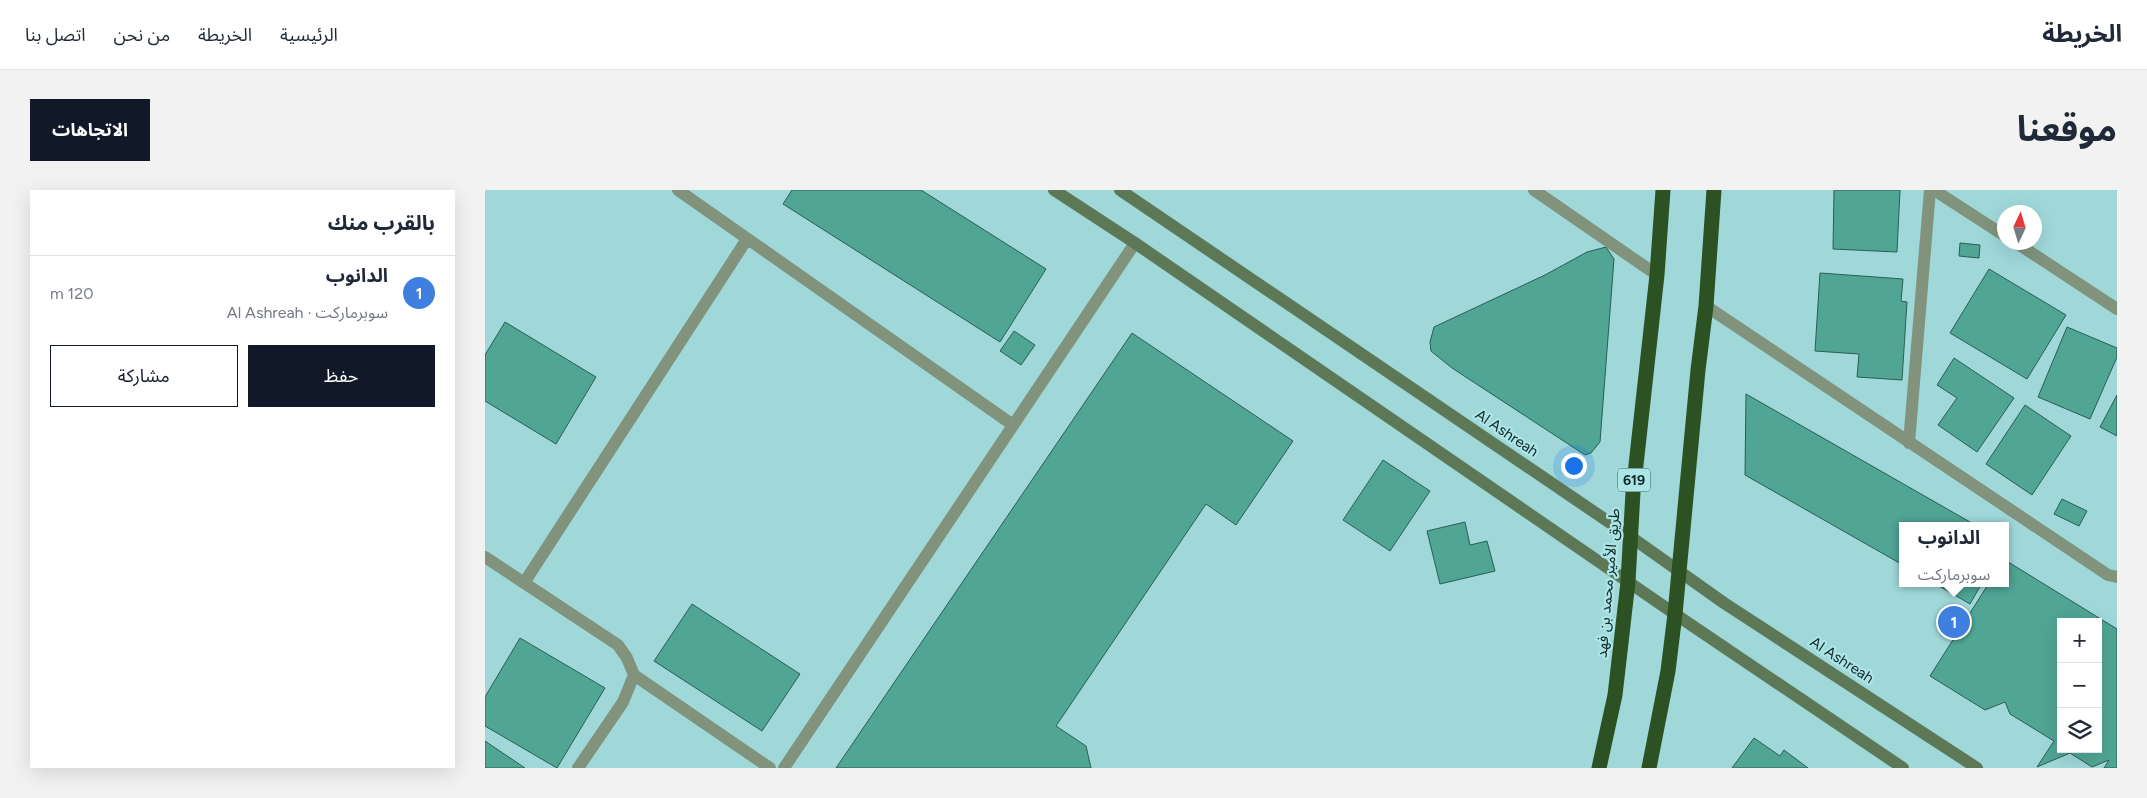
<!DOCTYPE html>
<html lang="ar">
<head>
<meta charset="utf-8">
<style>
	:root { --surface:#fff; --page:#f2f2f3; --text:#1f2937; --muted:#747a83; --line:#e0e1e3; --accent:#111827 }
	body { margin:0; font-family:Figtree,"Noto Sans Arabic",sans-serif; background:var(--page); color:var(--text); direction:rtl }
	.controls { position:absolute; right:15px; bottom:15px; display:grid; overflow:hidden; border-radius:0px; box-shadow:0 5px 20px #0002 }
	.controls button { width:45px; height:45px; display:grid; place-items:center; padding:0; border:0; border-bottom:1px solid var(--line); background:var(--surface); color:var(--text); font:25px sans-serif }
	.compass { position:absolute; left:1512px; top:15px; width:45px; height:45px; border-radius:50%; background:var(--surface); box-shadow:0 5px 20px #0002; rotate:4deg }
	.you { position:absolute; left:1088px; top:275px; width:18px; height:18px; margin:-12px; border:4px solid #fff; border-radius:50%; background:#1a73e8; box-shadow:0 0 0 8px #1a73e833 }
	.badge { display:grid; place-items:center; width:32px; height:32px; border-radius:50%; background:var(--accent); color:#fff; font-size:16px; font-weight:700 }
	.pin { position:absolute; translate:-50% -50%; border:2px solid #fff; box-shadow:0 1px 5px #0006 }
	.popup { position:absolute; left:1414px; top:332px; width:110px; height:65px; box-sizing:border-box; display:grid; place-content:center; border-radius:0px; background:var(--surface); filter:drop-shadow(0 1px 4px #0005); font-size:16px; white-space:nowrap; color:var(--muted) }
	.popup b { font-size:19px; color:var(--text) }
	.popup::after { content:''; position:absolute; left:50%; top:100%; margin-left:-10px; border:10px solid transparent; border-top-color:var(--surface) }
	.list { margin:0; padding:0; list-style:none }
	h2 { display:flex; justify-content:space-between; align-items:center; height:65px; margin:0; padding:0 20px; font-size:21px }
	h2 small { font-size:16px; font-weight:400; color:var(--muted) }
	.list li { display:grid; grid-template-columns:32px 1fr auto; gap:15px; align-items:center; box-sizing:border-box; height:75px; padding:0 20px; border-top:1px solid var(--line) }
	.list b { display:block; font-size:19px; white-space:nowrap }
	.list p { margin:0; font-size:16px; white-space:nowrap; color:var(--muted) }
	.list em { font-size:16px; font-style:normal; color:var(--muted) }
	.actions { display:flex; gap:10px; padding:15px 20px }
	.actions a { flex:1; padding:11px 0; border:1px solid var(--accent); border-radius:0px; text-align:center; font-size:18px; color:var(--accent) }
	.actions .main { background:var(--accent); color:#fff }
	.icon { flex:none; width:28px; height:28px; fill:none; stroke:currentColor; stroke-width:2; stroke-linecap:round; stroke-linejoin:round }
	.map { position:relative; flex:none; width:1632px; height:578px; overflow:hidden; direction:ltr; border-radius:0px }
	header { display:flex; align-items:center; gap:30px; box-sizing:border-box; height:70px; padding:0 25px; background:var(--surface); border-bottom:1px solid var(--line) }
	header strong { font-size:24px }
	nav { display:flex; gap:28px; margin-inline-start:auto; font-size:18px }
	.intro { display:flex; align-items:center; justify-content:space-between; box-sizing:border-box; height:120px; padding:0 30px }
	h1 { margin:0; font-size:35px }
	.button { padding:12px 22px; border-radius:0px; background:var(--accent); color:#fff; font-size:18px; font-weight:700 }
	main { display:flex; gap:30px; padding:0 30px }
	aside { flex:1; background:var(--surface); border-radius:0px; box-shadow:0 5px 20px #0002 }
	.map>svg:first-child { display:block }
	.building { fill:#50a595; stroke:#2b5d54; fill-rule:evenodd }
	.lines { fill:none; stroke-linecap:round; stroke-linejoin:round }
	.street { stroke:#81937d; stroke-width:12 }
	.secondary { stroke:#5d7857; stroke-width:12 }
	.highway { stroke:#2c5223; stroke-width:15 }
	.labels { text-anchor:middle; stroke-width:4.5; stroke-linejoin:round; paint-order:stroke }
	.shield { fill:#ade5e7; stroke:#406162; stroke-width:1 }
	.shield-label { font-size:14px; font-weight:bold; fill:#112829 }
	.street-label { font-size:15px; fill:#112829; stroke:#ade5e7 }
</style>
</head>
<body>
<header>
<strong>الخريطة</strong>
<nav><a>الرئيسية</a><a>الخريطة</a><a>من نحن</a><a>اتصل بنا</a></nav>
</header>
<div class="intro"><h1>موقعنا</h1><a class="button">الاتجاهات</a></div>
<main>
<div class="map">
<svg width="1632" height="578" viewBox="0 0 1632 578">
	<rect width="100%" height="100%" fill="#a0d8da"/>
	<!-- building -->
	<path class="building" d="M307 0H436L561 79 515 152 298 14Z
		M1349 0H1415L1412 62 1348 59Z
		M1475 53 1495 55 1494 68 1474 66Z
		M1121 57 1129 69 1115 252 1106 263 1100 265 967 178 946 161 945 152 949 137 1060 85 1102 62Z
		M1504 79 1581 125 1542 189 1465 143Z
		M1335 83 1418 89 1416 111 1422 112 1417 190 1372 187 1374 164 1330 161Z
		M20 132 111 187 71 254 0 211V165Z
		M1582 137 1632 158V167L1605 229 1553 207Z
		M529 141 550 155 536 175 515 161Z
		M647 143 808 251 751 335 721 314 571 536 601 556 606 578H351Z
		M1469 168 1529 208 1492 262 1453 235 1472 208 1452 195Z
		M1261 204 1492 336H1418V375L1260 285Z
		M1632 205V246L1615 237Z
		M1540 215 1586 246 1547 305 1501 274Z
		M898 270 945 301 905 361 858 330Z
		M1577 309 1602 321 1594 336 1569 324Z
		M980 332 985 355 1002 351 1010 381 955 394 942 341Z
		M1520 370 1632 439V578H1619L1624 570 1607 577 1585 563 1552 577 1569 551 1525 524 1520 512 1500 520 1445 486 1504 393H1520ZM1576 432H1613V559H1576Z
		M1449 393H1497L1485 414Z
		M207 414 315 484 277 541 169 471Z
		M35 448 120 498 72 578 0 536V507Z
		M1269 548 1295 566 1299 560 1323 578H1247Z
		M0 551 40 578H0Z"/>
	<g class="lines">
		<!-- street -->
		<path class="street" d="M193 0 528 235
			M1049 0 1172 85
			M1449 0 1520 46
			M1530 52 1632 119
			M1221 116 1623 385 1632 387
			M1424 253 1445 0
			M0 367 133 455 142 468 149 485 138 512 93 578
			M39 393 262 49
			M149 485 285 578
			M299 578 650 53"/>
		<!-- secondary -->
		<path class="secondary" d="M569 0 650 53 1190 424 1418 578
			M635 0 1146 347 1239 413 1492 578"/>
		<!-- highway -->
		<path class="highway" d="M1114 578 1130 505 1143 392 1148 302 1172 85 1178 0
			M1164 578 1183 481 1190 424 1213 180 1221 116 1229 0"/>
	</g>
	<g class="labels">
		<!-- shield labels -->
		<rect class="shield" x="1133" y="278.5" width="32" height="23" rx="4"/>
		<g class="shield-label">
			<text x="1149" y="295">619</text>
		</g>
		<!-- street labels -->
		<g class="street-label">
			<text transform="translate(1022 243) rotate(34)" y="5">Al Ashreah</text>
			<text transform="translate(1123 393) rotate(-85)" y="5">طريق الأمير محمد بن فهد</text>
			<text transform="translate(1357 470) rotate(33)" y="5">Al Ashreah</text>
		</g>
	</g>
</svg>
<div class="controls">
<button>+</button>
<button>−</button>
<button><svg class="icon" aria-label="layers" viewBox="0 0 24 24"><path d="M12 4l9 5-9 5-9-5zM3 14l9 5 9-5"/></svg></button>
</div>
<svg class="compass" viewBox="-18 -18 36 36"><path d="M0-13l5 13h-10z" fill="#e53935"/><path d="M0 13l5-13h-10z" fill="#747a83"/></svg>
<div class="you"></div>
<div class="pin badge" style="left:1469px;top:432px;background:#3f7fe0">1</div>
<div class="popup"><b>الدانوب</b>سوبرماركت</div>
</div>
<aside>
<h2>بالقرب منك<small></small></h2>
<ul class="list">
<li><span class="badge" style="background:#3f7fe0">1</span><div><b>الدانوب</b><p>سوبرماركت · Al Ashreah</p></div><em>120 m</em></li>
</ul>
<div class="actions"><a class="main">حفظ</a><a>مشاركة</a></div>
</aside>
</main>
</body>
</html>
